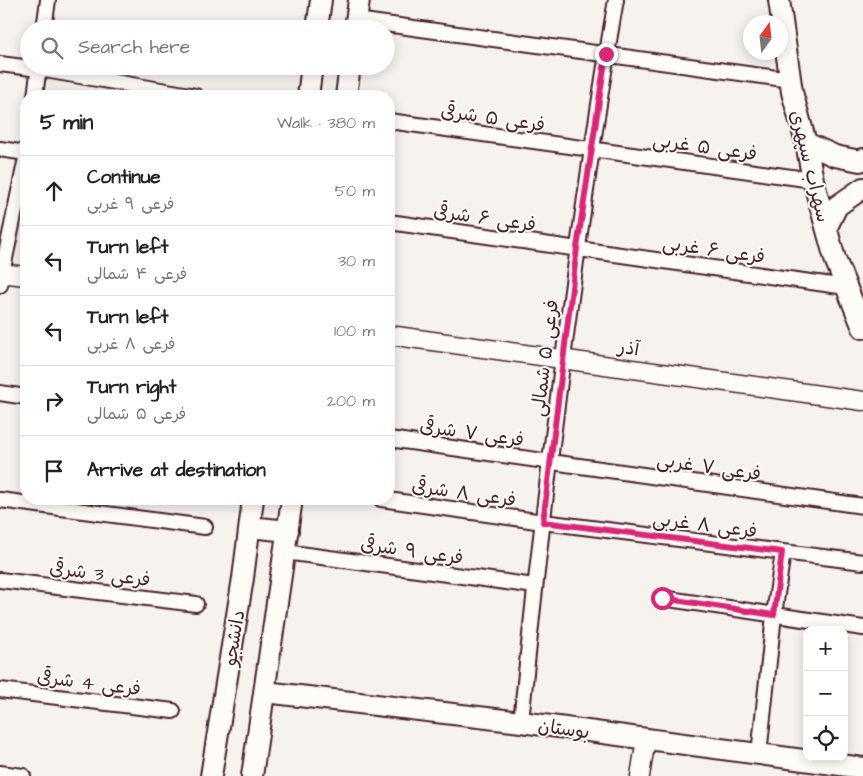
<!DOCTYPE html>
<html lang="en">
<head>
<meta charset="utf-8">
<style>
	:root { --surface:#fff; --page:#f6f6f6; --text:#222; --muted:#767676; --line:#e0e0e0 }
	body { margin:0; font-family:"Architects Daughter","Playpen Sans Arabic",sans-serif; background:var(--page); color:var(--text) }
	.controls { position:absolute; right:15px; bottom:15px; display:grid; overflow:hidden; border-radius:10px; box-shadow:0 2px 12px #0003 }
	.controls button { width:45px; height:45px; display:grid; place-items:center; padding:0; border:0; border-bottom:1px solid var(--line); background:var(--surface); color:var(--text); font:25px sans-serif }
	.compass { position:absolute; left:743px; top:15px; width:45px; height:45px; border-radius:50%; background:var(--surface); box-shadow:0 2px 12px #0003; rotate:15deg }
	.stop { position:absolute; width:15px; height:15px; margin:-11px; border:4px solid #db2777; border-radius:50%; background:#fff }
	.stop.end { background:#db2777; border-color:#fff; box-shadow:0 1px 5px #0008 }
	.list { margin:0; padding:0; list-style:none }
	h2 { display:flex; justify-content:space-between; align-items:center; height:65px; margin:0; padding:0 20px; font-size:21px }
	h2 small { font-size:16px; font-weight:400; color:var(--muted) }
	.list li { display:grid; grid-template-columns:32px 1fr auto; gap:15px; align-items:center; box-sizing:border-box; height:70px; padding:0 20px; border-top:1px solid var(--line) }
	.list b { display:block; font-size:19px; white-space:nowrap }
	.list p { margin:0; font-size:16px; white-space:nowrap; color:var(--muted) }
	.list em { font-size:16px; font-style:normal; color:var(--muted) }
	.icon { flex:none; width:28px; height:28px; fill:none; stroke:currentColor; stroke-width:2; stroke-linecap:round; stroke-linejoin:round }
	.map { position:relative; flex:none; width:863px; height:776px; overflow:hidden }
	.search { position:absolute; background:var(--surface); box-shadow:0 2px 12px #0003; left:20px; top:20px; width:375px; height:55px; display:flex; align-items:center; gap:12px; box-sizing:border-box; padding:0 18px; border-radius:28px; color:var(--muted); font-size:19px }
	.panel { position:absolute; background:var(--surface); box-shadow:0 2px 12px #0003; left:20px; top:90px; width:375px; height:415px; border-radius:20px }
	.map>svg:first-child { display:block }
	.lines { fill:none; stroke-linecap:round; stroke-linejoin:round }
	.minor-casing { stroke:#4a1f2b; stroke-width:18 }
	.tertiary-casing { stroke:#4a1f2b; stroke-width:21 }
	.secondary-casing { stroke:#4a1f2b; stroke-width:24 }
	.minor { stroke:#fdfcf7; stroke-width:14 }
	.tertiary { stroke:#fdfcf7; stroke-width:18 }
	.secondary { stroke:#fdfcf7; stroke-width:20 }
	.route { stroke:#db2777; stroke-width:6 }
	.labels { text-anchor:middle; stroke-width:4; stroke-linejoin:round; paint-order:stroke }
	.street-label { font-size:19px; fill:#4a1f2b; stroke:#fdfcf7 }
</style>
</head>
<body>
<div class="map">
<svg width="863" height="776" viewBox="0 0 863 776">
	<rect width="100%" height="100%" fill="#f6f3ef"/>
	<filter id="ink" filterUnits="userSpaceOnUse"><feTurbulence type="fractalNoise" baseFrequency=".02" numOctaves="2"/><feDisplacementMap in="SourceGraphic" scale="10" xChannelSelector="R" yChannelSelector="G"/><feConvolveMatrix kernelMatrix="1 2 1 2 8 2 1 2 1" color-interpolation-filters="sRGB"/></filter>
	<g filter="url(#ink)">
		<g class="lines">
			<defs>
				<path id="minor" d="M356 20 791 80
					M44 29 48 0
					M0 64 39 69 196 96
					M35 96 39 66
					M389 121 813 180
					M0 149 26 153
					M389 222 846 287
					M0 285 2 273 26 158
					M0 393 26 397
					M389 439 863 506
					M381 499 543 522 863 562
					M0 500 205 527
					M285 552 535 586
					M0 580 196 604
					M662 598 863 628
					M0 690 173 711
					M521 722C540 531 564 340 592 149 600 99 607 50 616 0
					M759 754 774 615 783 552
					M0 773 23 776"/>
				<path id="tertiary" d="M0 273 26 276
					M389 335 863 401
					M640 776 646 739"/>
				<path id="secondary" d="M779 0 792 92 806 143 813 180 835 259 863 328
					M317 29 321 0
					M355 29 359 0
					M308 96 312 66
					M346 96 350 66
					M806 143 835 156 860 161 863 159
					M827 227 837 206 863 188
					M250 527 288 531
					M265 692 521 722 863 768
					M211 776 243 578 253 499
					M252 776 292 499"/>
			</defs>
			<!-- minor casing -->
			<use href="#minor" class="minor-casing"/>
			<!-- tertiary casing -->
			<use href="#tertiary" class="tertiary-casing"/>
			<!-- secondary casing -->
			<use href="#secondary" class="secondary-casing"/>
			<!-- minor -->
			<use href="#minor" class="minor"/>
			<!-- tertiary -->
			<use href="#tertiary" class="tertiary"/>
			<!-- secondary -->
			<use href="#secondary" class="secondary"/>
		</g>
	</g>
	<g class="lines" filter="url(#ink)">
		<!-- route -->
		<path class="route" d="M606 54 577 248 543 522 782 552 774 615 662 598"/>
	</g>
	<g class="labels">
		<!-- street labels -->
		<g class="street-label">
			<text transform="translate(493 117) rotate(8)" y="7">فرعی ۵ شرقی</text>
			<text transform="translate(705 146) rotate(8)" y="7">فرعی ۵ غربی</text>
			<text transform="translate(811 166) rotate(76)" y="7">سهراب سپهری</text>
			<text transform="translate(485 217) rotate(8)" y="7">فرعی ۶ شرقی</text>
			<text transform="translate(714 249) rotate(8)" y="7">فرعی ۶ غربی</text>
			<text transform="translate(629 347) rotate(8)" y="7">آذر</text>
			<text transform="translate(544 358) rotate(-83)" y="7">فرعی ۵ شمالی</text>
			<text transform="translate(472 432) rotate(8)" y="7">فرعی ۷ شرقی</text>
			<text transform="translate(709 466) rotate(8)" y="7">فرعی ۷ غربی</text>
			<text transform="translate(464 492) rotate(8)" y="7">فرعی ۸ شرقی</text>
			<text transform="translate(705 524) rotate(7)" y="7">فرعی ۸ غربی</text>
			<text transform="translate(412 550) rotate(8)" y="7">فرعی ۹ شرقی</text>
			<text transform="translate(100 573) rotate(7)" y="7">فرعی 3 شرقی</text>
			<text transform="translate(233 638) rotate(-81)" y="7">دانشجو</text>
			<text transform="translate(89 682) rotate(7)" y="7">فرعی 4 شرقی</text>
			<text transform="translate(564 728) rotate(8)" y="7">بوستان</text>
		</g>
	</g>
</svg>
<div class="controls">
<button>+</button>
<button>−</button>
<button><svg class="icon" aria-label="locate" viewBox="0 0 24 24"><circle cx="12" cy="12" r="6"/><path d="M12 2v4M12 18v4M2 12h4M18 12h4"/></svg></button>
</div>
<svg class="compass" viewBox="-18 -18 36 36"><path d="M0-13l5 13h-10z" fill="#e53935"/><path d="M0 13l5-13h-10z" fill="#767676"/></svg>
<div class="stop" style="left:662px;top:598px"></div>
<div class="stop end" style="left:606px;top:54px"></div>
<div class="search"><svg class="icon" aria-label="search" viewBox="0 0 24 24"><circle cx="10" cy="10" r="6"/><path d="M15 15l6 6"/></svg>Search here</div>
<section class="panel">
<h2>5 min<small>Walk · 380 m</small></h2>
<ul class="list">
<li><svg class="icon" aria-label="ahead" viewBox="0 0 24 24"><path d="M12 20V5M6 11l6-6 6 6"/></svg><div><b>Continue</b><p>فرعی ۹ غربی</p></div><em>50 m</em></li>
<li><svg class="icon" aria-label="left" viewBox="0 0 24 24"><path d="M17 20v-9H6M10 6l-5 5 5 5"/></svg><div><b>Turn left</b><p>فرعی ۴ شمالی</p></div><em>30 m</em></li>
<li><svg class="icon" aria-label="left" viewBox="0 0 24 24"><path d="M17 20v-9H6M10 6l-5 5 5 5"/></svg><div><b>Turn left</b><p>فرعی ۸ غربی</p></div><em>100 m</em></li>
<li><svg class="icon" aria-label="right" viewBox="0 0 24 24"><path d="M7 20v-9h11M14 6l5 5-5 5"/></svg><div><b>Turn right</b><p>فرعی ۵ شمالی</p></div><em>200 m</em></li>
<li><svg class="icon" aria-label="arrive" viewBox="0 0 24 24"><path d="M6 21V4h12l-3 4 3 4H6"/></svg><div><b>Arrive at destination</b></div></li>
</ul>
</section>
</div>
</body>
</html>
